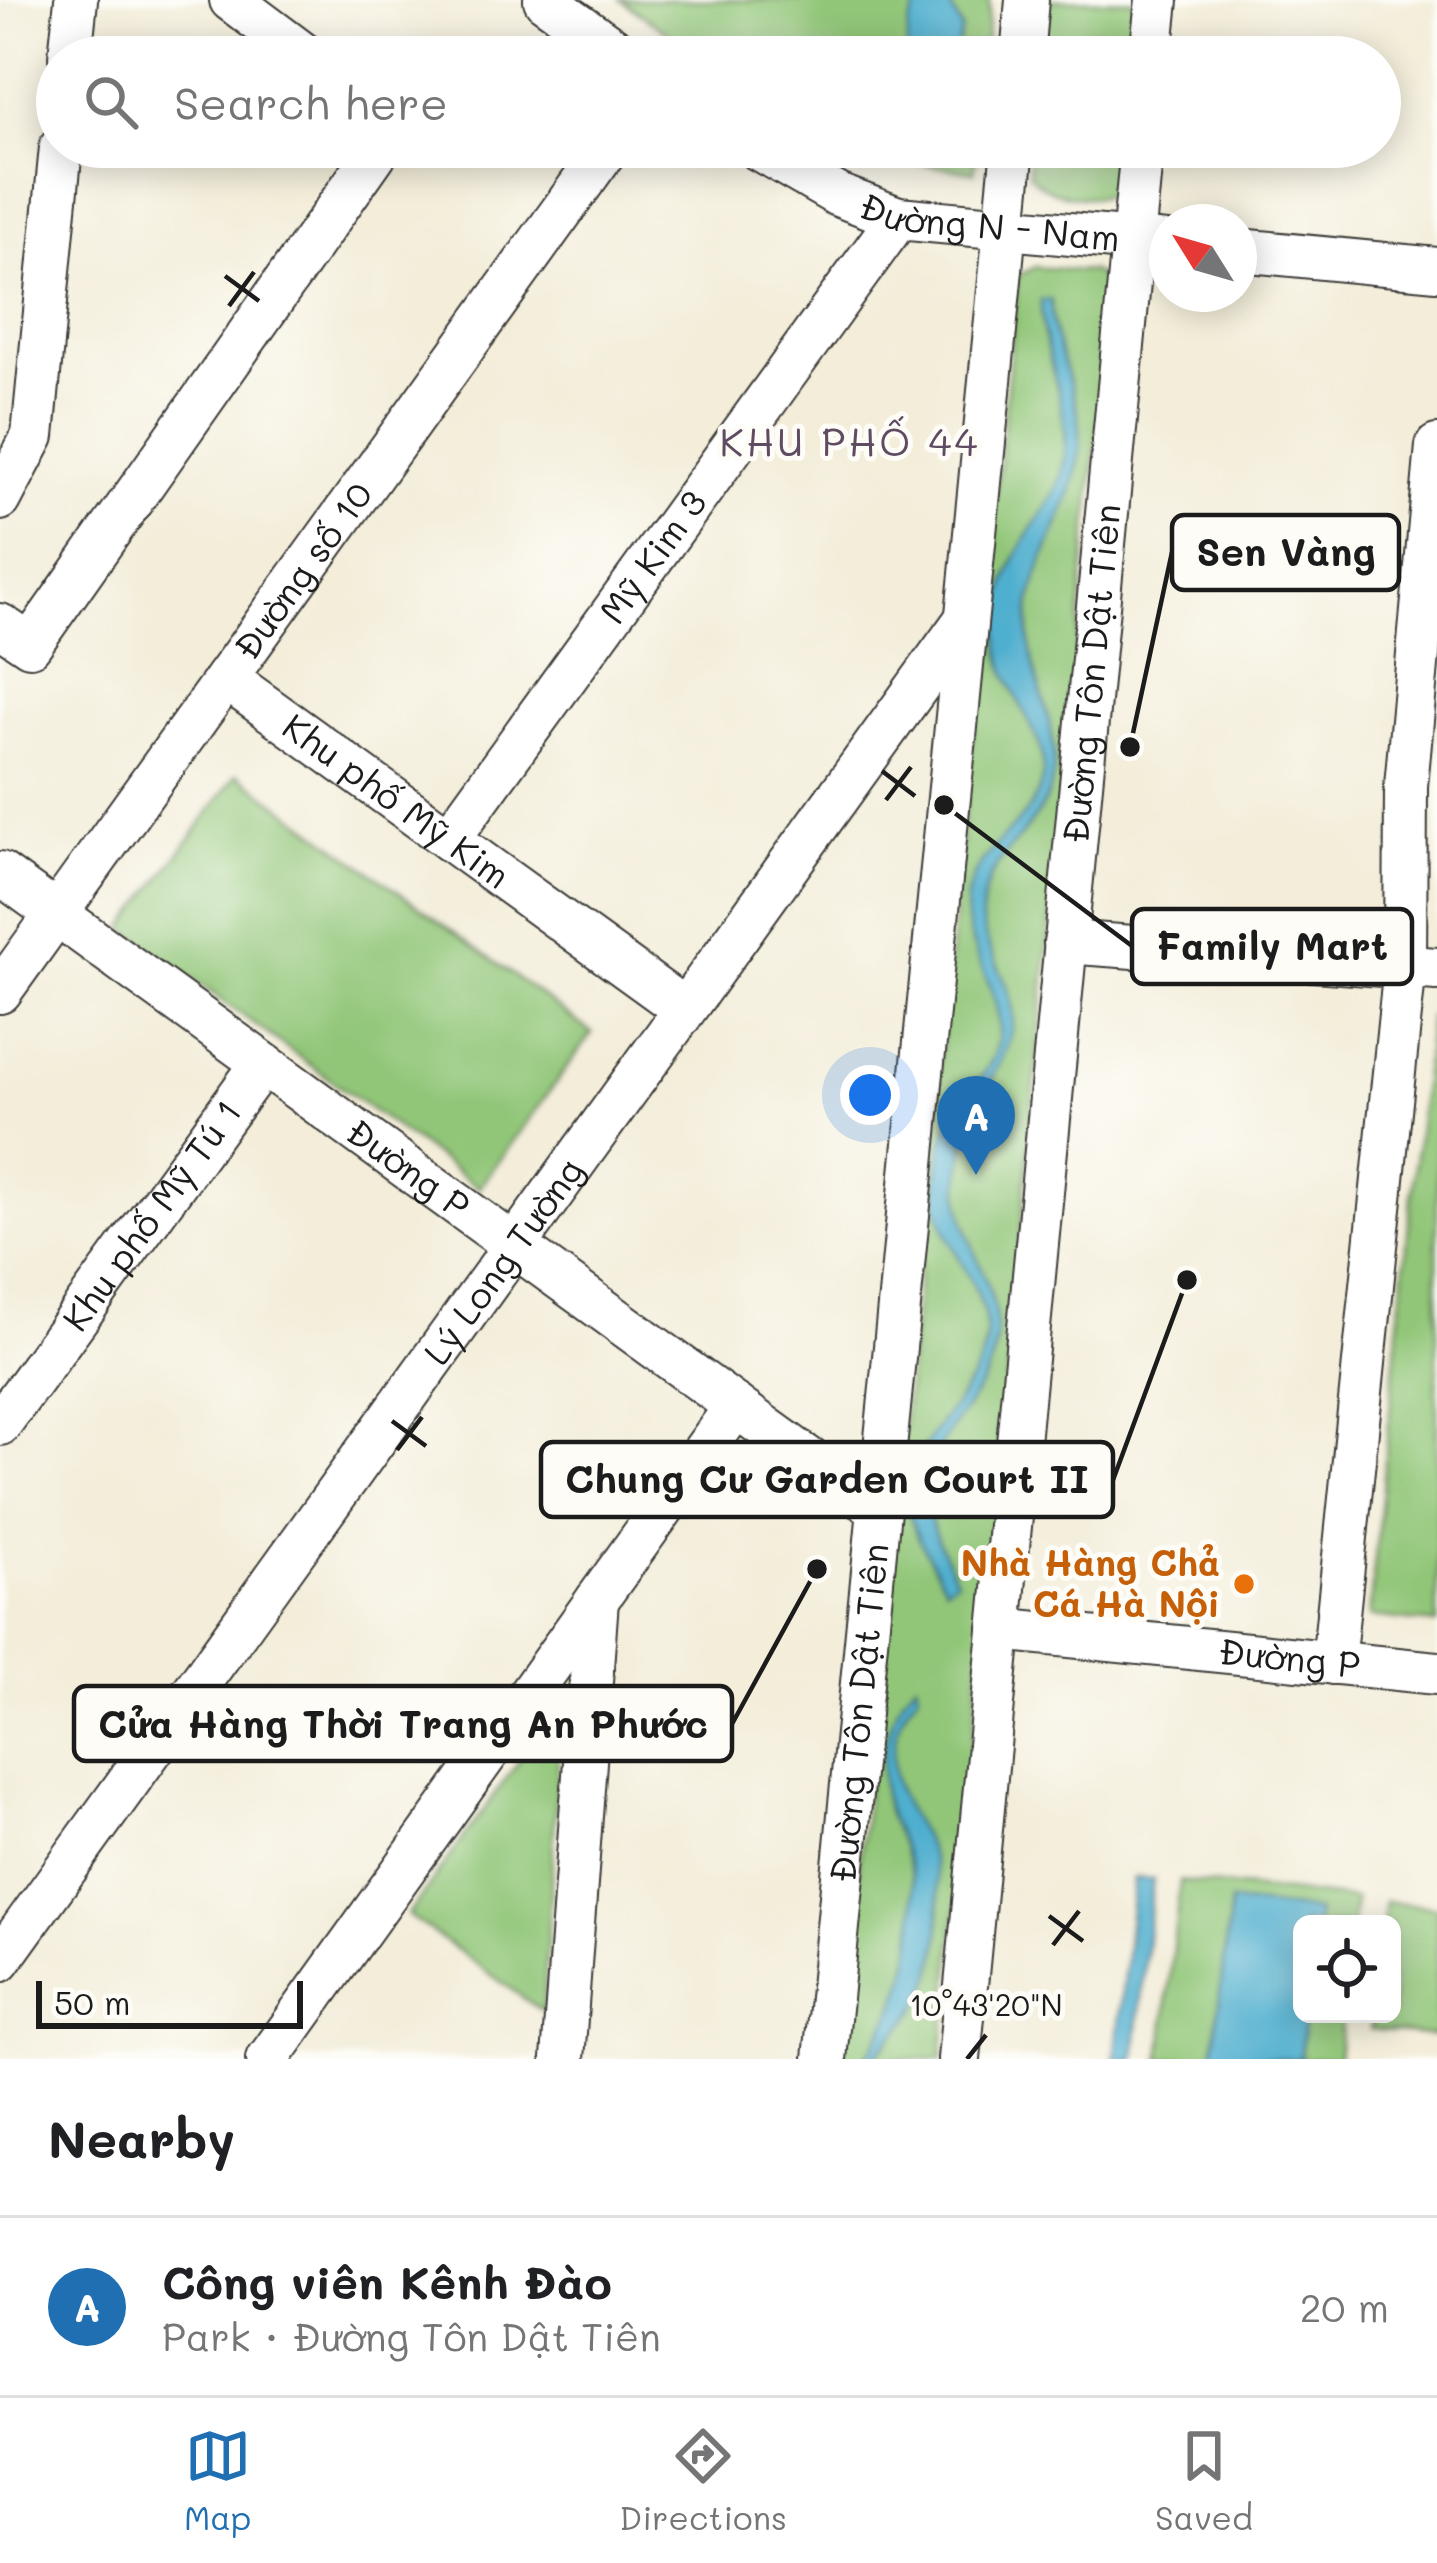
<!DOCTYPE html>
<html lang="en">
<head>
<meta charset="utf-8">
<style>
	:root { --surface:#fff; --page:#f6f6f6; --text:#202124; --muted:#757577; --line:#e0e0e0; --accent:#1f6fb2 }
	body { margin:0; font-family:Mali,sans-serif; background:var(--page); color:var(--text) }
	.controls { position:absolute; right:36px; bottom:36px; display:grid; overflow:hidden; border-radius:18px; box-shadow:0 6px 30px #0003 }
	.controls button { width:108px; height:108px; display:grid; place-items:center; padding:0; border:0; border-bottom:3px solid var(--line); background:var(--surface); color:var(--text); font:60px sans-serif }
	.compass { position:absolute; left:1149px; top:204px; width:108px; height:108px; border-radius:50%; background:var(--surface); box-shadow:0 6px 30px #0003; rotate:307deg }
	.scale { position:absolute; left:36px; bottom:30px; width:267px; box-sizing:border-box; padding-left:12px; border:6px solid #1c1c1c; border-top:0; font-size:33px; line-height:42px; white-space:nowrap; color:#1c1c1c; -webkit-text-stroke:9px #fdfcf7; paint-order:stroke }
	.you { position:absolute; left:870px; top:1095px; width:42px; height:42px; margin:-30px; border:9px solid #fff; border-radius:50%; background:#1a73e8; box-shadow:0 0 0 18px #1a73e833 }
	.badge { display:grid; place-items:center; width:78px; height:78px; border-radius:50%; background:var(--accent); color:#fff; font-size:39px; font-weight:700 }
	.pin { position:absolute; translate:-50% -99px; filter:drop-shadow(0 3px 6px #0008) }
	.pin::after { content:''; position:absolute; top:63px; width:42px; height:36px; background:inherit; clip-path:polygon(0 0,100% 0,50% 100%) }
	.list { margin:0; padding:0; list-style:none }
	h2 { display:flex; justify-content:space-between; align-items:center; height:156px; margin:0; padding:0 48px; font-size:51px }
	h2 small { font-size:39px; font-weight:400; color:var(--muted) }
	.list li { display:grid; grid-template-columns:78px 1fr auto; gap:36px; align-items:center; box-sizing:border-box; height:180px; padding:0 48px; border-top:3px solid var(--line) }
	.list b { display:block; font-size:45px; white-space:nowrap }
	.list p { margin:0; font-size:39px; white-space:nowrap; color:var(--muted) }
	.list em { font-size:39px; font-style:normal; color:var(--muted) }
	.icon { flex:none; width:66px; height:66px; fill:none; stroke:currentColor; stroke-width:2; stroke-linecap:round; stroke-linejoin:round }
	.map { position:relative; flex:none; width:1437px; height:2059px; overflow:hidden }
	.search { position:absolute; background:var(--surface); box-shadow:0 6px 30px #0003; left:36px; right:36px; top:36px; height:132px; display:flex; align-items:center; gap:30px; box-sizing:border-box; padding:0 42px; border-radius:66px; color:var(--muted); font-size:45px }
	.sheet { height:336px; background:var(--surface) }
	nav { display:flex; justify-content:space-around; align-items:center; box-sizing:border-box; height:168px; border-top:3px solid var(--line); background:var(--surface); font-size:33px; color:var(--muted) }
	nav a { display:grid; justify-items:center; gap:6px }
	nav .on { color:var(--accent) }
	.map>svg:first-child { display:block }
	.green { fill:#91c678; stroke:#56714a; stroke-width:3 }
	.water { fill:#50afcf; stroke:#366676; stroke-width:3 }
	.lines { fill:none; stroke-linecap:round; stroke-linejoin:round }
	.street-casing { stroke:#3c3b38; stroke-width:46 }
	.street { stroke:#fff; stroke-width:42 }
	.ticks { fill:none; stroke:#1c1c1c; stroke-width:4.5 }
	.food-dot { fill:#e8710a; stroke:#fdfcf7; stroke-width:4.5 }
	.labels { text-anchor:middle; stroke-width:10; stroke-linejoin:round; paint-order:stroke }
	.street-label { font-size:36px; fill:#1c1c1c; stroke:#fdfcf7 }
	.food-label { font-size:36px; font-weight:bold; fill:#c56008; stroke:#fdfcf7; text-anchor:end }
	.neighbourhood-label { font-size:39px; letter-spacing:3px; fill:#5f4c62; stroke:#fdfcf7 }
	.ticks-label { font-size:30px; text-anchor:middle; fill:#1c1c1c; stroke:#fdfcf7; stroke-width:10; stroke-linejoin:round; paint-order:stroke }
	.leader { fill:none; stroke:#1c1c1c; stroke-width:4.5 }
	.callout-dot { fill:#1c1c1c; stroke:#fdfcf7; stroke-width:4.5 }
	.callout { fill:#fdfcf7; stroke:#1c1c1c; stroke-width:4.5 }
	.callout-label { font-size:39px; text-anchor:middle; font-weight:bold; fill:#1c1c1c }
</style>
</head>
<body>
<div class="map">
<svg width="1437" height="2059" viewBox="0 0 1437 2059">
	<rect width="100%" height="100%" fill="#fdfcf7"/>
	<filter id="ink" filterUnits="userSpaceOnUse"><feTurbulence type="fractalNoise" baseFrequency=".00833" numOctaves="2"/><feDisplacementMap in="SourceGraphic" scale="24" xChannelSelector="R" yChannelSelector="G"/><feConvolveMatrix kernelMatrix="1 2 1 2 8 2 1 2 1" color-interpolation-filters="sRGB"/></filter>
	<filter id="wash" filterUnits="userSpaceOnUse"><feTurbulence type="fractalNoise" baseFrequency=".004" numOctaves="4" result="noise"/><feDisplacementMap in="SourceGraphic" scale="48" xChannelSelector="R" yChannelSelector="G"/><feGaussianBlur stdDeviation="2.7" result="paint"/><feColorMatrix in="noise" values="0 0 0 0 0 0 0 0 0 0 0 0 0 0 0 0 0 1.4 0 .05"/><feComposite in="paint" operator="in"/></filter>
	<g filter="url(#wash)">
		<rect width="100%" height="100%" fill="#f3edd9"/>
		<!-- green -->
		<path class="green" d="M621 0H990L985 57H701Z
			M1043 0H1149L1143 57H1037Z
			M862 147H977L974 172 927 165Z
			M1028 147H1134L1121 192C1096 203 1046 197 1029 174Z
			M1035 267 1092 272 1111 286 942 2059H840L1018 276Z
			M237 774 592 1033 479 1188 124 929Z
			M1430 1016 1437 1017V1624L1369 1617Z
			M562 1701 543 2012 408 1915Z
			M1180 1881 1355 1899 1352 1924H1302V2014H1342L1338 2059H1161Z
			M1385 1901 1437 1907V2036L1370 2029 1372 2014H1392V1924H1382Z"/>
		<!-- water -->
		<path class="water" d="M942 0 949 3 962 30 955 57H906L909 25 919 1Z
			M1041 300H1051C1050 353 1085 395 1080 450 1075 513 1026 567 1029 632 1031 681 1060 726 1053 775 1047 823 999 846 985 891 969 945 1016 972 1013 1020 1010 1056 988 1081 975 1112 966 1135 962 1159 960 1183 957 1241 1001 1282 996 1340 991 1403 920 1436 927 1504 930 1531 946 1555 956 1580L945 1587C933 1561 911 1532 907 1505 898 1446 985 1395 986 1335 988 1281 936 1245 937 1191 938 1168 940 1141 951 1120 966 1090 997 1069 999 1034 1002 980 952 941 970 885 985 841 1038 821 1043 773 1047 730 1000 691 999 637 997 599 1008 566 1029 534 1041 514 1058 494 1063 470 1076 414 1040 357 1041 300Z
			M916 1682 919 1693C890 1722 886 1770 905 1806 912 1820 922 1832 928 1847 943 1887 944 1945 929 1985 918 2015 893 2035 873 2059H864C905 2006 921 1940 911 1874 908 1852 895 1834 888 1813 875 1770 884 1715 916 1682Z
			M1134 1878 1153 1879 1135 2059H1115Z
			M1230 1902 1317 1911 1316 1924H1302V2014H1305L1300 2059 1213 2056Z"/>
	</g>
	<g filter="url(#ink)">
		<g class="lines">
			<defs>
				<g id="street">
					<path d="M231 0 307 57"/>
					<path d="M545 0 625 57"/>
					<path d="M70 57 76 0"/>
					<path d="M1022 57 1027 0"/>
					<path d="M1151 57 1157 0"/>
					<path id="s1" d="M755 147 838 195 898 218 1167 243"/>
					<path d="M1239 250 1437 269"/>
					<path d="M0 499 33 436 61 147"/>
					<path d="M0 625 30 645 380 147"/>
					<path id="s2" d="M226 678 684 1009"/>
					<path id="s3" d="M449 839 898 218"/>
					<path id="s4" d="M0 873 878 1509"/>
					<path d="M1065 942 1437 969"/>
					<path id="s5" d="M0 992 608 147"/>
					<path id="s6" d="M0 1424 262 1064"/>
					<path id="s7" d="M1000 1629 1437 1673"/>
					<path d="M1333 1663 1405 966 1406 786 1437 446"/>
					<path id="s8" d="M0 1960 964 622"/>
					<path d="M268 2059 736 1406"/>
					<path d="M563 2059 597 1600"/>
					<path id="s9" d="M825 2059 1013 147"/>
					<path id="s10" d="M959 2059 1142 147"/>
				</g>
			</defs>
			<!-- street casing -->
			<use href="#street" class="street-casing"/>
			<!-- street -->
			<use href="#street" class="street"/>
		</g>
	</g>
	<!-- ticks -->
	<path class="ticks" d="M225 276 259 301M229 306 254 272M882 771 915 796M886 800 911 767M392 1421 426 1446M397 1450 422 1417M1049 1916 1083 1941M1053 1945 1079 1911M967 2059 986 2035"/>
	<!-- markers -->
	<circle class="food-dot" cx="1244" cy="1584" r="12"/>
	<g class="labels">
		<!-- street labels -->
		<g class="street-label">
			<text dy="13" stroke="none"><textPath href="#s1" startOffset="252">Đường N - Nam</textPath></text>
			<text dy="13" stroke="none"><textPath href="#s3" startOffset="348">Mỹ Kim 3</textPath></text>
			<text dy="13" stroke="none"><textPath href="#s5" startOffset="519">Đường số 10</textPath></text>
			<text dy="13" stroke="none"><textPath href="#s10" startOffset="1392">Đường Tôn Dật Tiên</textPath></text>
			<text dy="13" stroke="none"><textPath href="#s2" startOffset="210">Khu phố Mỹ Kim</textPath></text>
			<text dy="13" stroke="none"><textPath href="#s4" startOffset="504">Đường P</textPath></text>
			<text dy="13" stroke="none"><textPath href="#s6" startOffset="258">Khu phố Mỹ Tú 1</textPath></text>
			<text dy="13" stroke="none"><textPath href="#s8" startOffset="861">Lý Long Tường</textPath></text>
			<text dy="13" stroke="none"><textPath href="#s7" startOffset="291">Đường P</textPath></text>
			<text dy="13" stroke="none"><textPath href="#s9" startOffset="348">Đường Tôn Dật Tiên</textPath></text>
		</g>
		<!-- food labels -->
		<g class="food-label">
			<text x="1220" y="1576">Nhà Hàng Chả<tspan x="1220" dy="41">Cá Hà Nội</tspan></text>
		</g>
		<!-- neighbourhood labels -->
		<g class="neighbourhood-label">
			<text x="850" y="456">KHU PHỐ 44</text>
		</g>
	</g>
	<g class="ticks-label">
		<text x="986" y="2016">10°43'20"N</text>
	</g>
	<!-- callouts -->
	<path class="leader" d="M1130 747L1172 552M944 805L1132 946M1187 1280L1113 1480M817 1569L732 1724"/>
	<g class="callout-dot">
		<circle cx="1130" cy="747" r="12"/>
		<circle cx="944" cy="805" r="12"/>
		<circle cx="1187" cy="1280" r="12"/>
		<circle cx="817" cy="1569" r="12"/>
	</g>
	<g class="callout">
		<rect x="1172" y="515" width="227" height="75" rx="12"/>
		<rect x="1132" y="909" width="280" height="75" rx="12"/>
		<rect x="541" y="1442" width="572" height="75" rx="12"/>
		<rect x="74" y="1686" width="658" height="75" rx="12"/>
	</g>
	<g class="callout-label">
		<text x="1286" y="566">Sen Vàng</text>
		<text x="1272" y="960">Family Mart</text>
		<text x="827" y="1493">Chung Cư Garden Court II</text>
		<text x="403" y="1738">Cửa Hàng Thời Trang An Phước</text>
	</g>
</svg>
<div class="controls">
<button><svg class="icon" aria-label="locate" viewBox="0 0 24 24"><circle cx="12" cy="12" r="6"/><path d="M12 2v4M12 18v4M2 12h4M18 12h4"/></svg></button>
</div>
<svg class="compass" viewBox="-18 -18 36 36"><path d="M0-13l5 13h-10z" fill="#e53935"/><path d="M0 13l5-13h-10z" fill="#757577"/></svg>
<div class="scale">50 m</div>
<div class="you"></div>
<div class="pin badge" style="left:976px;top:1175px">A</div>
<div class="search"><svg class="icon" aria-label="search" viewBox="0 0 24 24"><circle cx="10" cy="10" r="6"/><path d="M15 15l6 6"/></svg>Search here</div>
</div>
<section class="sheet">
<h2>Nearby<small></small></h2>
<ul class="list">
<li><span class="badge">A</span><div><b>Công viên Kênh Đào</b><p>Park · Đường Tôn Dật Tiên</p></div><em>20 m</em></li>
</ul>
</section>
<nav>
<a class="on"><svg class="icon" aria-label="map" viewBox="0 0 24 24"><path d="M3 6l6-2 6 2 6-2v14l-6 2-6-2-6 2zM9 4v14M15 6v14"/></svg>Map</a>
<a><svg class="icon" aria-label="directions" viewBox="0 0 24 24"><path d="M12 3l9 9-9 9-9-9zM9 14v-3h6M13 9l2 2-2 2"/></svg>Directions</a>
<a><svg class="icon" aria-label="saved" viewBox="0 0 24 24"><path d="M7 4h10v16l-5-4-5 4z"/></svg>Saved</a>
</nav>
</body>
</html>
